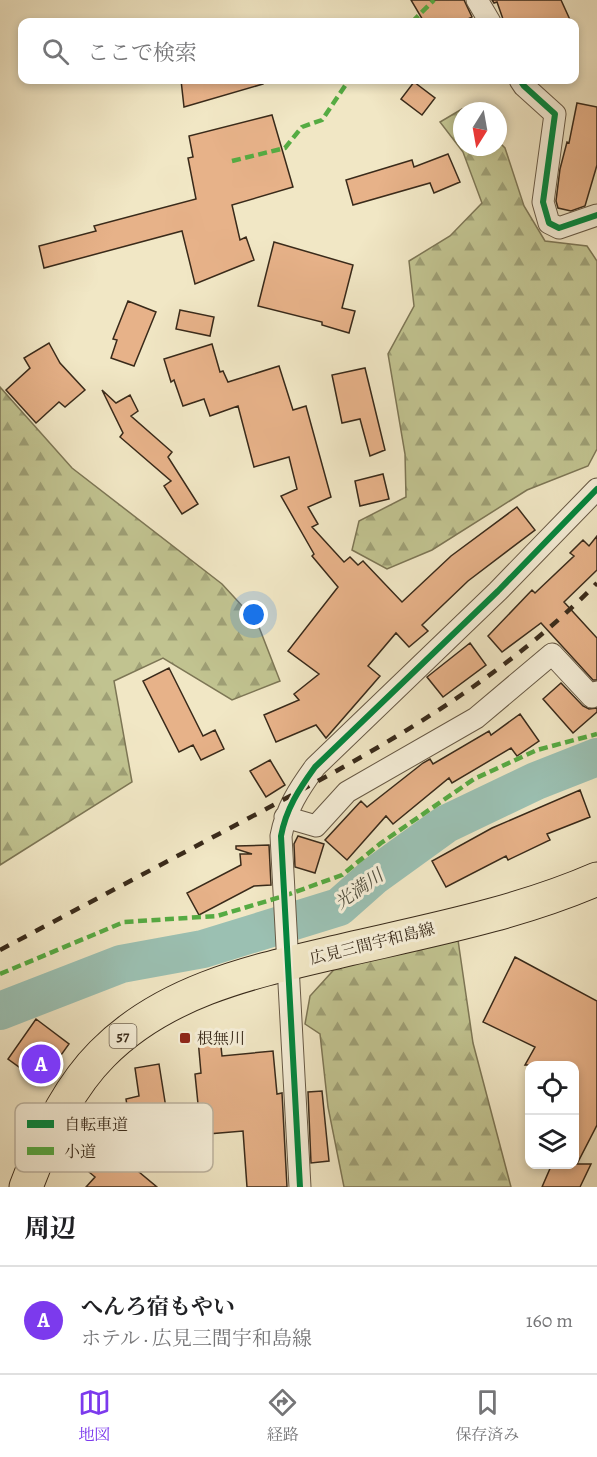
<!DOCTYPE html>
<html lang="ja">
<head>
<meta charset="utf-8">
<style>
	:root { --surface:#fff; --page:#f6f6f6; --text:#202124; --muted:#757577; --line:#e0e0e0; --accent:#7c3aed }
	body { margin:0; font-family:Alegreya,"Noto Serif JP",serif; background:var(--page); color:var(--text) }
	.controls { position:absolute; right:18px; bottom:18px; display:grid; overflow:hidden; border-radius:12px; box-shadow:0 3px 9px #0003 }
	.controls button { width:54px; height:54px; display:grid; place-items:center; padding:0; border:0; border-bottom:2px solid var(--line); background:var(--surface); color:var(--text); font:30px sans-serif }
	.compass { position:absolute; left:453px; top:102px; width:54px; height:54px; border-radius:50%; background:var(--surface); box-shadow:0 3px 9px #0003; rotate:191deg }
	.you { position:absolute; left:254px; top:615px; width:21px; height:21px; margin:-15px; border:4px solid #fff; border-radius:50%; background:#1a73e8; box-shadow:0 0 0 9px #1a73e833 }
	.badge { display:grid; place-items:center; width:39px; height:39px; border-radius:50%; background:var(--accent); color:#fff; font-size:20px; font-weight:700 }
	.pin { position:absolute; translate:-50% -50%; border:3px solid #fff; box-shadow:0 2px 6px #0006 }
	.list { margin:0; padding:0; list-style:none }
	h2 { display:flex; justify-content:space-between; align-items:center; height:78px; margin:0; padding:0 24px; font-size:26px }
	h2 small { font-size:20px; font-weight:400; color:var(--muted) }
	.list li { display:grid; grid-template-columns:39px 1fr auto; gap:18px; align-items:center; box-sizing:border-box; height:108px; padding:0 24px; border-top:2px solid var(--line) }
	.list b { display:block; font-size:22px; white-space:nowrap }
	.list p { margin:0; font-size:20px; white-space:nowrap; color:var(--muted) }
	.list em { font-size:20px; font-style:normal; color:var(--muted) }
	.icon { flex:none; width:33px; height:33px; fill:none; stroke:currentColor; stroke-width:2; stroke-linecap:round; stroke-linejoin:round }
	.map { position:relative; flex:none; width:597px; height:1187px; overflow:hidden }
	.search { position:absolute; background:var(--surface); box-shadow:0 3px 9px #0003; left:18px; right:18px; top:18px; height:66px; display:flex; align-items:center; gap:15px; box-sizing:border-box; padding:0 21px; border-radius:12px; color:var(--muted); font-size:22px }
	.sheet { height:186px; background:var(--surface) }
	nav { display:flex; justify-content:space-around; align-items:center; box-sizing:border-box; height:84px; border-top:2px solid var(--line); background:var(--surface); font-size:16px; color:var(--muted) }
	nav a { display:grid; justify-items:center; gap:3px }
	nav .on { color:var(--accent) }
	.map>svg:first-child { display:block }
	.forest { fill:url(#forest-firs); stroke:#7d7655; stroke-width:1.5 }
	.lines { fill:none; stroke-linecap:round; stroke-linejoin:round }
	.river { stroke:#9bc0b2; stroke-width:38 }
	.building { fill:#e7b289; stroke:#392a1a; stroke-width:1.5 }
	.street-casing { stroke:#675945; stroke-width:23 }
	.primary-casing { stroke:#392a1a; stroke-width:35 }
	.street { stroke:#f6efd9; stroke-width:21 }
	.primary { stroke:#f1e7c5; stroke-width:33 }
	.rail { stroke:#392a1a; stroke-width:4.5; stroke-dasharray:10 10; stroke-linecap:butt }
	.quiet { stroke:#55ab42; stroke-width:4.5; stroke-dasharray:9 4.5; stroke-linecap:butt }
	.cycleway-casing { stroke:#f6efd9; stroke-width:10 }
	.cycleway { stroke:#00873e; stroke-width:6 }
	.poi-dot { fill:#8f2418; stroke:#f6efd9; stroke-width:2 }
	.labels { text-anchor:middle; stroke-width:6; stroke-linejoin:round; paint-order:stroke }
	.shield { fill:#f6efd9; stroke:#726553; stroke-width:1.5 }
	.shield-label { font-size:15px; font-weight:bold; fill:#392a1a }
	.street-label { font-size:16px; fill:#392a1a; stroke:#f6efd9 }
	.poi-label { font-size:16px; fill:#392a1a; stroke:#f6efd9; text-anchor:start }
	.water-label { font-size:18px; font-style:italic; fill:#525040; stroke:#f6efd9 }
	.key { fill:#f6efd9; stroke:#bdb4a0; stroke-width:1.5 }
	.key-label { font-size:16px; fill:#392a1a }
</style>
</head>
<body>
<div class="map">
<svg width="597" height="1187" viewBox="0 0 597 1187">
	<defs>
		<pattern id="forest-firs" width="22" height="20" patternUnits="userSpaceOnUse" patternTransform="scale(1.5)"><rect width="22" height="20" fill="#c1c390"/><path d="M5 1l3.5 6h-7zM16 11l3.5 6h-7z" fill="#9e9f75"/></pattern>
	</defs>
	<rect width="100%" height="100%" fill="#f1e7c5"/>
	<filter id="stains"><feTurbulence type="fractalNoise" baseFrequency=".00333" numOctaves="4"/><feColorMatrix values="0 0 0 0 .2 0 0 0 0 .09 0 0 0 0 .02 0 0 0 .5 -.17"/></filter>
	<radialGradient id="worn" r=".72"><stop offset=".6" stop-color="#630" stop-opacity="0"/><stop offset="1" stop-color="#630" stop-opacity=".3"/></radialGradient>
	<!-- forest -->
	<path class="forest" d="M462 109 464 111 462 147H498V141L505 148 524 206 545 241 587 246 597 261V449L588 466 527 490 432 550 387 569 352 550 359 521 406 497 405 454 388 354 414 306 409 261 450 236 482 203 463 152 440 122Z
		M0 387 72 468 222 584 257 622 280 681 232 700 163 658 114 681 132 782 0 865Z
		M458 940 473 1043 511 1187H344L328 1107 320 1034 305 1024 310 996 340 963Z"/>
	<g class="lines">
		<!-- river -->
		<path class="river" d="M0 1011 121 964 203 949 339 907 374 876 446 824 536 781 597 757"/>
	</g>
	<!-- building -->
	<path class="building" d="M411 0H464L472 17 462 22H424Z
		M492 0H561L571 22H504L497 2 494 3Z
		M181 80H262L263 84 184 107Z
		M414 82 435 98 422 115 401 99Z
		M577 103 597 107V165L585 206 571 211 558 208 556 201 560 169 567 142 569 143Z
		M272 115 293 187 232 205 240 240 246 237 254 260 195 284 182 231 44 268 39 246 96 231 94 226 196 199 188 158 193 157 189 136Z
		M448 154 460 182 434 193 430 183 353 205 346 180 412 160 414 167Z
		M274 242 353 265 342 308 355 311 349 333 322 325V322L258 306Z
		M128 301 156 312 134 366 111 358 117 340 113 339Z
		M180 310 214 317 210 336 176 329Z
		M49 343 60 363 85 390 65 407 59 402 36 423 6 390 30 368 24 358Z
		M212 344 220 372 223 371 228 382 279 366 293 410 306 406 331 497 308 507 318 524 312 527 344 562 350 557 358 565 363 561 402 602 451 556 517 507 535 530 468 581 422 625 428 631 409 647 396 633 368 666 380 676 326 738 316 725 276 742 264 715 299 700 294 694 319 674 288 651 338 587 312 556 314 554 281 496 297 489 289 457 254 467 238 406 210 416 204 399 183 406 174 380 171 382 164 359Z
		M365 368 385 450 370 456 360 419 342 423 332 375Z
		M102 390 116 403 130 395 138 411 131 416 172 452 168 457 198 504 182 514 164 486 171 481 120 437 123 433Z
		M383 474 389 499 360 506 355 481Z
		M597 536V570L564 602 597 638V680H593L541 623 502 652 488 636 532 590 535 593 574 556 570 553 583 540 589 546Z
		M470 643 486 665 443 697 427 677Z
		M169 668 203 736 215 730 224 749 201 760 193 745 179 752 143 681Z
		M561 683 583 706 589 709 597 708V712L573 733 543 699Z
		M520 714 539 741 517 756 511 748 452 783 449 778 393 824 386 816 347 860 325 840 361 801 367 807 423 763 430 759 433 764 489 731 491 735Z
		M270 760 285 785 266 797 250 771Z
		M580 790 590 817 547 834 550 840 508 860 506 856 446 887 432 861 492 828Z
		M298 836 324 844 315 873 295 867 294 844Z
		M269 845 271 885 254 886 199 915 187 893 241 865 240 854H252L236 849V846Z
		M515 957 597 1001V1125L577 1164H591L580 1187H542L552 1164H574V1065H525L535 1047 483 1022Z
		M36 1019 69 1044 41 1083 8 1059Z
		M220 1037 222 1056 273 1051 277 1094 282 1093 287 1187H247L243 1131 208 1134 209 1142 168 1147 164 1119 130 1124 126 1099 139 1096 135 1068 159 1064 166 1108 198 1104 195 1074 201 1073 198 1039Z
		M322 1091 329 1161 311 1163 308 1092Z
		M98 1138 121 1157 157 1187H86L95 1177 77 1162Z"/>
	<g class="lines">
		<defs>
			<path id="street" d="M477 0 490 22
				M520 80 524 86 555 114 543 202 549 223 559 228 597 215
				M285 817 316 826 347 792 476 718 552 654 592 697 597 692
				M300 1187 281 836C286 809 299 789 315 767L498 591 597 489"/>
			<path id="primary" d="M26 1187C43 1141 67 1089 102 1054 168 987 261 970 349 949 432 930 519 913 597 879"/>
		</defs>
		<!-- street casing -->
		<use href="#street" class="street-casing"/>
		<!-- primary casing -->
		<use href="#primary" class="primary-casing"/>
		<!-- street -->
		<use href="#street" class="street"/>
		<!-- primary -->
		<use href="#primary" class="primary"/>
		<!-- rail -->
		<path class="rail" d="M0 950C83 906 166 862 249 818 374 752 497 685 597 583"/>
		<!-- quiet -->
		<path class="quiet" d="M412 22 434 0
			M232 161 285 148 302 127 322 120 349 80
			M0 974 124 922 217 916 284 896 342 875 381 843 474 779 537 750 597 734"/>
		<defs>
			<path id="cycleway" d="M520 80 524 86 555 114 543 202 549 223 559 228 597 215
				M300 1187 281 836C286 809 299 789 315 767L498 591 597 489"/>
		</defs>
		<!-- cycleway casing -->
		<use href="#cycleway" class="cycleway-casing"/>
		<!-- cycleway -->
		<use href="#cycleway" class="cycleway"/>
	</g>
	<!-- markers -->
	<rect class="poi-dot" x="179" y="1032" width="12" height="12" rx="3"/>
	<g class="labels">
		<!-- shield labels -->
		<rect class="shield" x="109.5" y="1024" width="27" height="24" rx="4.5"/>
		<g class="shield-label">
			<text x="123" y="1041">57</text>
		</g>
		<!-- street labels -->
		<g class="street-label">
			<text transform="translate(372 943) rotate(-14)" y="6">広見三間宇和島線</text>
		</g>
		<!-- poi labels -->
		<g class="poi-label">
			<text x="197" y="1044">根無川</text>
		</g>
		<!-- water labels -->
		<g class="water-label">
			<text transform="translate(359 889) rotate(-35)" y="6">光満川</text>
		</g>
	</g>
	<!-- legend -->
	<rect x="15" y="1103" width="198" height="69" rx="9" class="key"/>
	<rect x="27" y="1120" width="27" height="8" fill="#00873e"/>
	<rect x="27" y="1147" width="27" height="8" fill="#55ab42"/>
	<g class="key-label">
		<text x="64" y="1130">自転車道</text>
		<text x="64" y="1157">小道</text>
	</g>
	<rect width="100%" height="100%" filter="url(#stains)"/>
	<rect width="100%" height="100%" fill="url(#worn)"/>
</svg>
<div class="controls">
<button><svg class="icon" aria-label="locate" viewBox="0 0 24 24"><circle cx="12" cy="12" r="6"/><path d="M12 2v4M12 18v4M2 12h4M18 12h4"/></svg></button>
<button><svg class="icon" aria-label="layers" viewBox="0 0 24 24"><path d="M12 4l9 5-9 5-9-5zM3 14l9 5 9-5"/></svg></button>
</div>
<svg class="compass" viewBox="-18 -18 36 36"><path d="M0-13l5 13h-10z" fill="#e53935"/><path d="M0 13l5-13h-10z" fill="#757577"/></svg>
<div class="you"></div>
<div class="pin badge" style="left:41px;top:1064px">A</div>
<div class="search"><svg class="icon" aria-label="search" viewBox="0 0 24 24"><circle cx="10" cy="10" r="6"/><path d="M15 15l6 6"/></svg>ここで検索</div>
</div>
<section class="sheet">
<h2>周辺<small></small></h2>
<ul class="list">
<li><span class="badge">A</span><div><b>へんろ宿もやい</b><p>ホテル · 広見三間宇和島線</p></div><em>160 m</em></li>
</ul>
</section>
<nav>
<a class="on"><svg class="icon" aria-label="map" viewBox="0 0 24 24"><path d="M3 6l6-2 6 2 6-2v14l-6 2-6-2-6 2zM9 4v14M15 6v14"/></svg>地図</a>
<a><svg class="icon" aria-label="directions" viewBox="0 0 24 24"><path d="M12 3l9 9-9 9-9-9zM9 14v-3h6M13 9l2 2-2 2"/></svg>経路</a>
<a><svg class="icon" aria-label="saved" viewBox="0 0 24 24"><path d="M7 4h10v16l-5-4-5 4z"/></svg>保存済み</a>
</nav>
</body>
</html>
